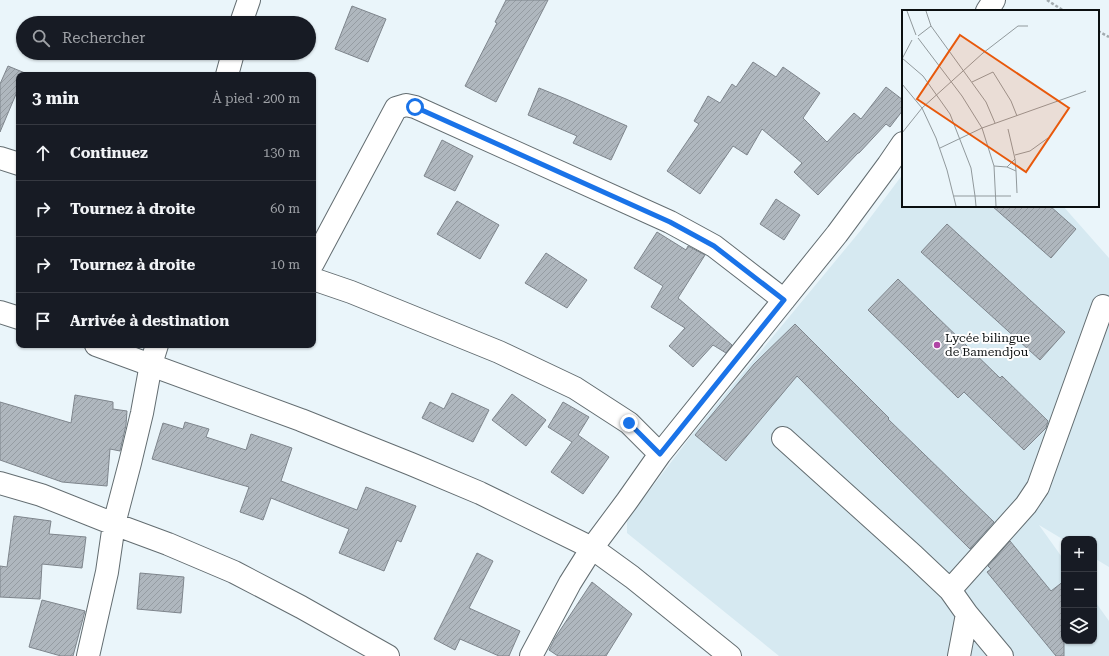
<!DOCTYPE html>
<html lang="fr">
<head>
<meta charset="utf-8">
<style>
	:root { --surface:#171b24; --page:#242831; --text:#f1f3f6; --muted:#9ea1a6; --line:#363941 }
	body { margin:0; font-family:"Roboto Serif",serif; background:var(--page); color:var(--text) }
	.controls { position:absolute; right:12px; bottom:12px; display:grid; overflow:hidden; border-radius:8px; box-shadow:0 1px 3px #0004 }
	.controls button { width:36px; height:36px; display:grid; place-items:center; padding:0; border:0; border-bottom:1px solid var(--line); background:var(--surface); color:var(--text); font:20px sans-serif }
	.stop { position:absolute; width:12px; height:12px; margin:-9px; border:3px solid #1a73e8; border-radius:50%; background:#fff }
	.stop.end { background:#1a73e8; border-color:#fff; box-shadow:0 1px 4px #0008 }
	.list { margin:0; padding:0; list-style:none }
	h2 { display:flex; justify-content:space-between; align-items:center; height:52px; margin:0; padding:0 16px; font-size:17px }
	h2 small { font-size:13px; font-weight:400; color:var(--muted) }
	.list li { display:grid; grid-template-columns:26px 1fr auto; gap:12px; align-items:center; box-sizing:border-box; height:56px; padding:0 16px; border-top:1px solid var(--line) }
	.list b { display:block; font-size:15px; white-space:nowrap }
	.list em { font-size:13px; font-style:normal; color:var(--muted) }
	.icon { flex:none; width:22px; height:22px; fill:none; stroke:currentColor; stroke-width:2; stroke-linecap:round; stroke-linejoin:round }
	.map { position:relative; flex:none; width:1109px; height:656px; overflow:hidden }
	.search { position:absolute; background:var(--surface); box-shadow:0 1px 3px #0004; left:16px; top:16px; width:300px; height:44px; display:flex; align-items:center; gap:10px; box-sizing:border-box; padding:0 14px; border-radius:22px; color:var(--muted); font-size:15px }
	.panel { position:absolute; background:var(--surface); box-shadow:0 1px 3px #0004; left:16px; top:72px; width:300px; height:276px; border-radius:8px }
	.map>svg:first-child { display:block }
	.built { fill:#d6e9f1 }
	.building { fill:url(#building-hatch); stroke:#7e858c }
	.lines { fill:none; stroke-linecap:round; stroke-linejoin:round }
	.minor-casing { stroke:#636d71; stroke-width:24 }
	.secondary-casing { stroke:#636d71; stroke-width:24 }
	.path { stroke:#a1aaae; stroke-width:2.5; stroke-dasharray:3 2; stroke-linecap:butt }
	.minor { stroke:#fff; stroke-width:22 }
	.secondary { stroke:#fff; stroke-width:22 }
	.route { stroke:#1a73e8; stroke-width:5 }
	.poi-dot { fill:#b045a5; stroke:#fff; stroke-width:1.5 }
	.labels { text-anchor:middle; stroke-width:4; stroke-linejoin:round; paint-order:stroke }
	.poi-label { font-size:12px; fill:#0b0f10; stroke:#fff; text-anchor:start }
	.inset-road { fill:none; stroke:#91999c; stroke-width:1 }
	.view { fill:#e8590c; fill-opacity:0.15; stroke:#e8590c; stroke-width:2 }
	.inset-edge { fill:none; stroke:#0b0f10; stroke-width:2 }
</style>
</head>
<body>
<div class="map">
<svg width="1109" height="656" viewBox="0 0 1109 656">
	<defs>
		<pattern id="building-hatch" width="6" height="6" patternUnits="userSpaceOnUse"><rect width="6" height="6" fill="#afb7be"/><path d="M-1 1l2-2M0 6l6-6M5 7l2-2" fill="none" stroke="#959ca2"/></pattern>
	</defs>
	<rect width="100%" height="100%" fill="#eaf5fa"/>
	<!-- built -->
	<path class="built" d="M903 174V206H1063L1109 258V567L1094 558V539H1064V540L1039 525 1064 560V641H1094V600L1109 621V656H779L627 533V520L694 432 861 230Z"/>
	<!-- building -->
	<path class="building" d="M506 0H548L496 102 465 86 497 23 495 22Z
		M352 6 386 19 368 62 335 49Z
		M753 62 776 77 783 67 820 93 803 118 827 142 854 113 861 119 886 87 903 100V110L890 127 886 124 859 153H858L818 195 794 172 802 163 762 129 747 155 733 146 700 194 667 171 699 124 694 121 708 96 720 103 732 84 736 87Z
		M8 66 25 73 24 75H19V87L0 132V84Z
		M539 88 566 99 627 126 611 160 573 143 577 136 528 115Z
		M442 140 473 156 455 191 424 176Z
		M776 199 800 215 784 240 760 224Z
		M457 201 499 225 480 259 437 234Z
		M992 206H1050L1076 229 1051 258Z
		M947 224 1065 332 1040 360 921 252Z
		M657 232 686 250 688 246 705 255 678 298 732 345 726 353 713 345 693 367 669 346 685 328 651 307 663 286 634 268Z
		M546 253 587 280 567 308 525 283Z
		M898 279 1000 378 1002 376 1048 421 1046 428 1024 450 964 392 958 398 868 310Z
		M795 324 889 418 888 419 994 522 970 549 879 459 797 376 726 461 695 435 754 364Z
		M452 393 489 410 473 442 422 418 430 402 444 409Z
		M512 394 546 420 526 446 492 420Z
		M75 395 113 402V409L127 411 126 425 120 451 110 449 107 486 62 482 0 460V402L71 423Z
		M563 402 589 417 578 435 609 457 583 494 551 472 572 442 548 427Z
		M185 422 209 429 206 437 246 450 251 434 292 448 281 481 357 510 366 487 416 506 401 542 397 540 384 571 339 553 349 529 271 498 263 520 240 512 249 487 152 459 163 423 183 429Z
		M14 516 51 521 49 534 86 537 82 568 42 564 40 599 0 597V566L7 567Z
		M1010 541 1051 591 1064 581V656H1056L987 572 991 569 988 566Z
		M477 553 493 561 469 608 520 631 509 656H499L460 639 455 650 434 639Z
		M140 573 184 577 181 613 137 609Z
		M592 582 632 614 606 656H558L549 650 555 638Z
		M42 600 85 611 73 656H61L29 647Z"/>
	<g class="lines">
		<defs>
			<path id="minor" d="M987 11 994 0
				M241 23 249 0
				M227 75 233 53
				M0 158 19 164
				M313 263 396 108 406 105 415 107 670 222 714 246 784 300
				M313 279 351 292 499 352 575 388 629 423 660 454
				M783 438 914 556 950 590 967 614 959 656
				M0 483 41 495 114 524 168 544 234 572 301 607 388 656
				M950 590 1026 505 1038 487 1103 306
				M967 614 1002 656
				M88 656 107 572 114 524 130 463 142 413 151 364 157 345
				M531 656 570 583 592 548 627 501 660 454 837 234 888 165 903 143"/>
			<path id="secondary" d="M0 312 19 318
				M96 345 301 420 411 464 480 493 592 548 632 577 730 656"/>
		</defs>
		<!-- minor casing -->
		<use href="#minor" class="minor-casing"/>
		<!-- secondary casing -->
		<use href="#secondary" class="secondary-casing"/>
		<!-- path -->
		<path class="path" d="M1047 0 1064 11
			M1098 31 1109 37"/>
		<!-- minor -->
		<use href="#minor" class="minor"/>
		<!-- secondary -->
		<use href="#secondary" class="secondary"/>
	</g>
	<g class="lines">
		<!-- route -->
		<path class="route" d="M415 107 670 222 714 246 784 300 660 454 629 423"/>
	</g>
	<!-- markers -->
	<circle class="poi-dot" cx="937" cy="345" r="4"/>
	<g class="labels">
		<!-- poi labels -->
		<g class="poi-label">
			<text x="945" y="342">Lycée bilingue<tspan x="945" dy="14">de Bamendjou</tspan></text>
		</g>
	</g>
	<!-- overview -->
	<g transform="translate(902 10)">
		<rect width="197" height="197" fill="#eaf5fa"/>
		<path class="inset-road" d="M5 1 14 25M24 1 29 16 84 92 93 113M16 26 29 16M16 28 60 86 80 118 92 156 94 196M0 48 21 66 48 104 69 158 73 186H109M0 49 10 30M70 72 91 62 109 91 115 106M0 74 20 98 34 128 45 160 54 196M0 123 20 98 81 43 116 16H126M38 138 80 118 184 81M113 145 128 141 146 128M113 149 114 161M92 156 105 157 114 161 115 183M105 157 113 149 106 119M52 186H73L74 196"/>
		<path class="view" d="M58 25 167 98 124 162 15 89Z"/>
		<rect width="197" height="197" class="inset-edge"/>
	</g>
</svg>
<div class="controls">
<button>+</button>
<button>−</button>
<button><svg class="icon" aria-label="layers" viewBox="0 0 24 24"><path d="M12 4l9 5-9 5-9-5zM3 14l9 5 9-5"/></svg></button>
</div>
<div class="stop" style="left:415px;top:107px"></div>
<div class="stop end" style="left:629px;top:423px"></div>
<div class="search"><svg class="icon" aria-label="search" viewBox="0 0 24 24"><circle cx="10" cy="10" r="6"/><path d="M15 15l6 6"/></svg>Rechercher</div>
<section class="panel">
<h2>3 min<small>À pied · 200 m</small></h2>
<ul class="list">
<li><svg class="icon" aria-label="ahead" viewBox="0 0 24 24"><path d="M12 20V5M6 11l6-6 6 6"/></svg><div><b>Continuez</b></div><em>130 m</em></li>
<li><svg class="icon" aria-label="right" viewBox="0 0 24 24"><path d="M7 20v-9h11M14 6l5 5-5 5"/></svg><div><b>Tournez à droite</b></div><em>60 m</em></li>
<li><svg class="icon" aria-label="right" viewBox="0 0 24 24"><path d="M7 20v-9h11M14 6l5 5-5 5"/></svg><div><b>Tournez à droite</b></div><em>10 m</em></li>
<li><svg class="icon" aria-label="arrive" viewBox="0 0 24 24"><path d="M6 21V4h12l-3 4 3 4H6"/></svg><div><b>Arrivée à destination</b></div></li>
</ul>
</section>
</div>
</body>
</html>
